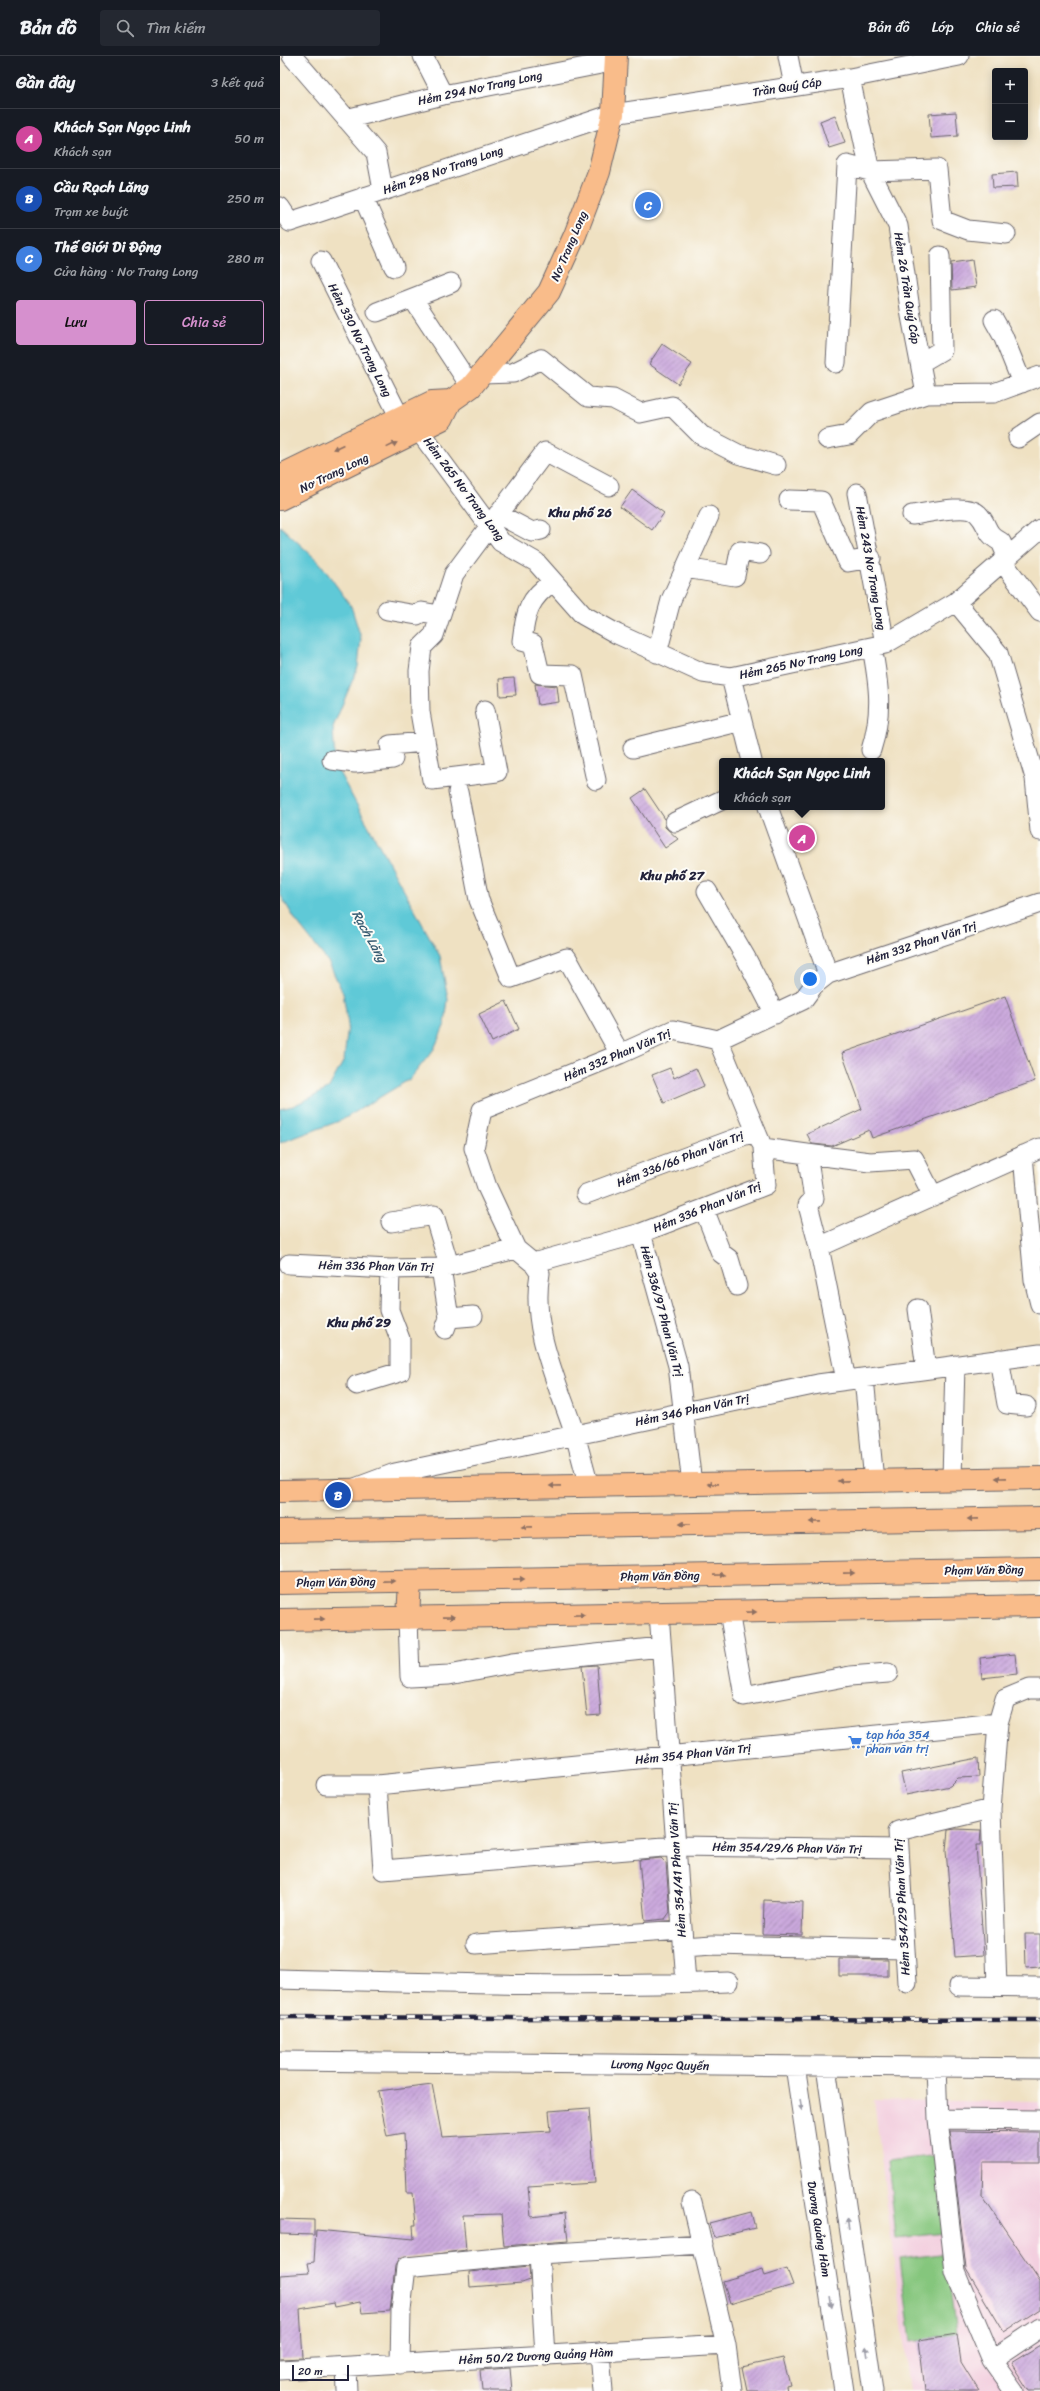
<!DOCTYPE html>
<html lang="vi">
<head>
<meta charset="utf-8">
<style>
	:root { --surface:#171b24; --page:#242831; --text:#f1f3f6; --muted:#9ea1a6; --line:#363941; --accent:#d690ce }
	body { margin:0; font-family:Sriracha,sans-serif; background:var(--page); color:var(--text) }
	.controls { position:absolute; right:12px; top:12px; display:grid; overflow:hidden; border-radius:4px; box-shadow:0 2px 10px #0003 }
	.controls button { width:36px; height:36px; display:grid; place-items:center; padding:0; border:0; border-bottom:1px solid var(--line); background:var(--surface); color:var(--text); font:20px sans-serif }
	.scale { position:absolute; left:12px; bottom:10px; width:57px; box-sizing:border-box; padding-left:4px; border:2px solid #22223b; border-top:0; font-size:11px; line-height:14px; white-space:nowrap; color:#22223b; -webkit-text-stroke:3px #fdfcf7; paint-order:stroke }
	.you { position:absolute; left:530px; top:923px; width:14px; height:14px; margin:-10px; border:3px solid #fff; border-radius:50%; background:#1a73e8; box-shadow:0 0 0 6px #1a73e833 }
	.badge { display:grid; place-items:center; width:26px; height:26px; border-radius:50%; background:var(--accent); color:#fff; font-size:13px; font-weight:700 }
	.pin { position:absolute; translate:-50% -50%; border:2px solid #fff; box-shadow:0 1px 4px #0006 }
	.popup { position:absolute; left:439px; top:702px; width:166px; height:52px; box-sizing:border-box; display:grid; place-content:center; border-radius:4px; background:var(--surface); filter:drop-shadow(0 1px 3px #0005); font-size:13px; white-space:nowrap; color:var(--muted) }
	.popup b { font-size:15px; color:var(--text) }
	.popup::after { content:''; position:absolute; left:50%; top:100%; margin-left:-8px; border:8px solid transparent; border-top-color:var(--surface) }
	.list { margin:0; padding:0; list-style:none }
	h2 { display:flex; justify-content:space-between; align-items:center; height:52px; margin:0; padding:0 16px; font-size:17px }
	h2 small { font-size:13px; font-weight:400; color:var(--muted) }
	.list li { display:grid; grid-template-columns:26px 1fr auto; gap:12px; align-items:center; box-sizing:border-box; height:60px; padding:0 16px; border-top:1px solid var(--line) }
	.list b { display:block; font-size:15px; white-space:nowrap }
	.list p { margin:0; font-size:13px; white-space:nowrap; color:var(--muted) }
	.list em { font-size:13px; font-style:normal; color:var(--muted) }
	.actions { display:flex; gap:8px; padding:12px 16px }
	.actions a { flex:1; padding:9px 0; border:1px solid var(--accent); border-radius:4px; text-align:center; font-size:14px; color:var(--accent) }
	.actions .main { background:var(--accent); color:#111 }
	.icon { flex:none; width:22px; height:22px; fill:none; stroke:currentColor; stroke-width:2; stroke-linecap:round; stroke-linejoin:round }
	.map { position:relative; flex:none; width:760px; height:2335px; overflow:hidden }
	header { display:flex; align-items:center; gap:24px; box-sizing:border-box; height:56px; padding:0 20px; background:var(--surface); border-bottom:1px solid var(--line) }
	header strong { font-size:19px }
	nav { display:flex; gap:22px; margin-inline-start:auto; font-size:14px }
	.search { width:280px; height:36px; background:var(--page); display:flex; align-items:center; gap:10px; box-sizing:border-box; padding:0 14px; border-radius:4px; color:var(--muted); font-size:15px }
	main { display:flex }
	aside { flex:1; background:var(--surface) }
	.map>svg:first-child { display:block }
	.built { fill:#f3cfdf }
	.pitch { fill:#85c67d; stroke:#54745c }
	.water { fill:#5ec9d7; stroke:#407689 }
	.building { fill:url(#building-hatch) }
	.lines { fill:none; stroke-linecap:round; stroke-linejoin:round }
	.minor-casing { stroke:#6a656a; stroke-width:21 }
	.major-casing { stroke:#6a656a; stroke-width:24 }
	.highway-casing { stroke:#6a656a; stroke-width:24 }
	.minor { stroke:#fff; stroke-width:19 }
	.major { stroke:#f9bc8a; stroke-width:22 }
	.highway { stroke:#f9bc8a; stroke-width:22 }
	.rail-casing { stroke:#22223b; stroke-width:4.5 }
	.rail { stroke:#fdfcf7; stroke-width:3; stroke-dasharray:9; stroke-linecap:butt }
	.oneway { fill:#8e6f62 }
	.oneway2 { fill:#9c9ca7 }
	.labels { text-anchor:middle; stroke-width:4; stroke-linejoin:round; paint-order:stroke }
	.street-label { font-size:12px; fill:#22223b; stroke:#fdfcf7 }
	.shop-label { font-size:12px; fill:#366cbe; stroke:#fdfcf7; text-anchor:start }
	.neighbourhood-label { font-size:13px; font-weight:bold; fill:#22223b; stroke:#fdfcf7 }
	.water-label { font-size:13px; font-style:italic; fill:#375c72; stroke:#fdfcf7 }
</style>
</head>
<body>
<header>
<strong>Bản đồ</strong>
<div class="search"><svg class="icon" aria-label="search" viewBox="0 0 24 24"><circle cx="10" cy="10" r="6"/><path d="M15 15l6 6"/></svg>Tìm kiếm</div>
<nav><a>Bản đồ</a><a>Lớp</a><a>Chia sẻ</a></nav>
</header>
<main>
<aside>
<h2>Gần đây<small>3 kết quả</small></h2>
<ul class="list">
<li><span class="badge" style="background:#d1479c">A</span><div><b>Khách Sạn Ngọc Linh</b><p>Khách sạn</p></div><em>50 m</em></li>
<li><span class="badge" style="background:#1a4fb4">B</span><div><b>Cầu Rạch Lăng</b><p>Trạm xe buýt</p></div><em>250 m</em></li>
<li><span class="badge" style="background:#3f7fe0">C</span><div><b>Thế Giới Di Động</b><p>Cửa hàng · Nơ Trang Long</p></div><em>280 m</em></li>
</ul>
<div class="actions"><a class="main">Lưu</a><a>Chia sẻ</a></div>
</aside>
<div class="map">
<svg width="760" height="2335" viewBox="0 0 760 2335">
	<defs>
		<pattern id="building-hatch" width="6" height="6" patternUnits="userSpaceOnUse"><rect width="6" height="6" fill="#cba9dd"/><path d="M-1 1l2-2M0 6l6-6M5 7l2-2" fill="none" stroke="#a489b4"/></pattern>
	</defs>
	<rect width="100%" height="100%" fill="#fdfcf7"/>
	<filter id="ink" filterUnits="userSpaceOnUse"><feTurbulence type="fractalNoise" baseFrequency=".025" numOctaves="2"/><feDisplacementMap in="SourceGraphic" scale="8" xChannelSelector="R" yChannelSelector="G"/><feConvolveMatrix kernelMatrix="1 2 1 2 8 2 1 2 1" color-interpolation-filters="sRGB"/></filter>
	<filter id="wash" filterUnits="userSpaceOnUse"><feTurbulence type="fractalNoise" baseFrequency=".012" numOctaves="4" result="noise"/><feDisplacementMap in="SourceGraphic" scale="16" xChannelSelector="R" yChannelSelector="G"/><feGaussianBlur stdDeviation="0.9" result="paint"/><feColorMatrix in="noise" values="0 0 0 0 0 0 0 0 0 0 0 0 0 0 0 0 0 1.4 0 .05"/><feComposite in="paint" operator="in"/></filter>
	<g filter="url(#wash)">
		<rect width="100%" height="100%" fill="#efe1c2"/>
		<!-- built -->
		<path class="built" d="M594 2044 760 2046V2335H630Z"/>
		<!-- pitch -->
		<path class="pitch" d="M658 2099 666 2177 616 2182 608 2105Z
			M667 2197 677 2278 631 2285 620 2203Z"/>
		<!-- water -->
		<path class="water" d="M0 470 40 507 71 550 81 582 78 611 53 671 55 709 160 900 168 943 165 968 154 993 130 1023 62 1064 0 1087V1053L13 1050 48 1033 64 1004 68 969 63 937 49 907 16 865 0 838Z"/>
		<g id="blocks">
			<!-- building -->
			<path class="building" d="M676 56 678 80 651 82 649 58Z
				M555 59 565 87 549 92 540 65Z
				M737 116 738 131 713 132 712 118Z
				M692 204 696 231 672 234 671 207Z
				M382 288 412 308 398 328 369 308Z
				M352 434 384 457 372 474 340 451Z
				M234 622 236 639 220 640 219 623Z
				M255 628 277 630 279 646 258 649Z
				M365 733 385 763V771L398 783 385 792 352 742Z
				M725 940 755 1025 592 1082 589 1074 552 1090 532 1088 527 1078 582 1053 562 997Z
				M226 945 239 973 212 986 199 958Z
				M390 1012 394 1022 416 1012 424 1030 384 1047 372 1019Z
				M735 1598 737 1618 702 1622 700 1602Z
				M317 1609 321 1659 307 1660 302 1610Z
				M698 1702 699 1721 678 1722 670 1730 626 1739 621 1717Z
				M676 1773 701 1774 700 1789H696L704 1899 675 1901 666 1794 668 1774Z
				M381 1802 386 1807 390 1856 385 1863 365 1865 359 1804Z
				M484 1844 523 1846 522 1879 483 1878Z
				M745 1878H760V1911L746 1912Z
				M559 1903 608 1904V1920H559Z
				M152 2028 162 2081 271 2075 269 2055 309 2052 315 2127 248 2131 251 2161 285 2157 288 2185 224 2190 221 2158 183 2159 186 2194 119 2203 115 2210 110 2255 82 2257 80 2246 54 2251 53 2247 20 2253 23 2302 0 2303V2219L29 2217 27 2207 34 2206 36 2174 134 2183 133 2169H136L133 2137H126L124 2077 107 2080 98 2035Z
				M670 2075 760 2076V2106H703L702 2140 760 2225V2253L724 2276 686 2213Z
				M471 2156 475 2172 434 2182 429 2167Z
				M0 2163 34 2164V2179L0 2178Z
				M249 2210 250 2224 242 2227 190 2231 189 2216Z
				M483 2213 485 2220 507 2213 513 2229 450 2248 443 2225Z
				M677 2278 681 2306 699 2335H645L639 2284Z
				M760 2289V2335H749L731 2307Z
				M503 2302 510 2329 506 2330 507 2335H467L462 2311Z
				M230 2312 232 2335H202L200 2314Z"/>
		</g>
	</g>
	<g filter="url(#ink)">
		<use href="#blocks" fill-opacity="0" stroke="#6a656a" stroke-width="1"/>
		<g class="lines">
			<defs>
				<path id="minor" d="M12 0 96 97 103 134
					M143 0 163 39
					M508 0 514 30
					M66 63 163 39 336 5
					M83 141 114 211
					M0 151 10 166 333 58 570 22 679 0
					M41 205 120 362
					M133 243 191 331
					M97 256 171 227
					M714 264 723 280 742 327
					M556 307 567 109 590 115 657 113 662 164 688 174 726 178
					M640 307 662 294 660 200
					M202 318 233 317 261 303 308 341 333 343 360 357 392 350 421 379 458 398 496 409
					M646 338 714 337 760 320
					M140 376 221 486 256 506 303 559 337 578 423 617 451 621 605 588 676 546 760 473
					M738 382 760 367
					M547 383 569 379 592 356 646 338 631 260 618 170 590 115 570 22
					M577 437 605 588
					M509 444 541 445 568 506 591 502
					M218 458 252 476 261 474
					M632 459C647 457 688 447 698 458 709 469 704 477 721 486L727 500
					M722 505 760 556
					M405 512 455 520 460 495 480 498
					M273 526C249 541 245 558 242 585L253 588 260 618 293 619 316 724
					M676 546 718 597 755 722 760 775
					M107 554 137 559 142 556 160 559
					M377 597 391 544 429 460
					M451 621 472 705
					M205 654 217 716 152 724 140 656 139 615 142 591 154 579 174 518 265 396 329 430
					M353 692 462 665
					M591 694C603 656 599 629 592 591
					M52 704 75 707 113 703 110 689 145 686
					M178 736 199 844 231 922 287 902 340 998
					M488 751 548 918
					M395 766 442 744
					M427 835 466 902 495 958
					M438 984 480 1085
					M527 1098 590 1106 634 1103 653 1140
					M743 1099 754 1224 760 1248
					M306 1138 476 1075
					M424 1153 441 1197 449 1203 457 1230
					M111 1166 154 1159 169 1209
					M361 1177 398 1310 412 1428
					M539 1191 566 1324
					M236 1193 207 1131 194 1092 202 1054 340 998 393 974 438 984 523 944 534 929 548 918 760 847
					M253 1207 260 1217C250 1274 278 1326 295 1379 300 1396 304 1413 309 1430
					M9 1208 110 1213 161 1212 236 1193 253 1207 361 1177 486 1129 483 1092 527 1098 534 1143 528 1149 539 1191 760 1092
					M161 1212 169 1262 165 1273
					M638 1253 646 1313
					M169 1262 193 1260
					M719 1303 727 1348 746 1350
					M584 1322 594 1425
					M77 1329 120 1316V1283L109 1254 110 1213
					M672 1423 675 1309
					M75 1432 115 1417 538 1328 760 1298
					M449 1556 464 1640 570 1620 608 1617
					M379 1557 406 1927
					M128 1562 130 1621 169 1619 232 1607 381 1591
					M46 1729H97L718 1667 725 1643 749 1633H760
					M97 1729 103 1814 396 1790 619 1793
					M711 1753 717 1930
					M196 1888 402 1874
					M403 1891 433 1889 625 1893
					M0 1923C150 1927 299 1932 448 1926
					M627 1927 618 1775 711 1753 718 1667
					M679 1930 760 1931
					M0 2005 760 2012
					M515 2010 564 2335
					M546 2011 593 2335
					M656 2011 658 2063 675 2216 712 2304 734 2335
					M658 2063 760 2064
					M412 2146 446 2289 452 2335
					M259 2198 265 2300
					M320 2296 323 2335
					M712 2304 760 2272
					M120 2308 121 2254 126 2211 259 2198 423 2188
					M66 2311 67 2335
					M0 2314 446 2289"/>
				<path id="major" d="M0 420 152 346 171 345
					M0 443 162 363 171 345 191 331 269 236 295 179 319 116 333 58 336 0
					M0 1435 760 1422
					M128 1562 130 1525
					M0 1564 760 1550"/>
				<path id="highway" d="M0 1475 760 1462
					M0 1527 760 1513"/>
			</defs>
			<!-- minor casing -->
			<use href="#minor" class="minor-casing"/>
			<!-- major casing -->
			<use href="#major" class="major-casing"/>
			<!-- highway casing -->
			<use href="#highway" class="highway-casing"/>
			<!-- minor -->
			<use href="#minor" class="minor"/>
			<!-- major -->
			<use href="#major" class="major"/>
			<!-- highway -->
			<use href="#highway" class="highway"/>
			<defs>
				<path id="rail" d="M0 1961 760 1964"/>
			</defs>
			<!-- rail casing -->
			<use href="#rail" class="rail-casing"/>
			<!-- rail -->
			<use href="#rail" class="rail"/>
		</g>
		<!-- one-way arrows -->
		<defs><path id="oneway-solid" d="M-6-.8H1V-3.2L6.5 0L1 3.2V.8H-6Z"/></defs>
		<g class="oneway">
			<use href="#oneway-solid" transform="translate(112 389) rotate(-26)"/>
			<use href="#oneway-solid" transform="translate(58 391) rotate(155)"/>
			<use href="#oneway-solid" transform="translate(721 1422) rotate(179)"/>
			<use href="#oneway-solid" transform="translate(563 1425) rotate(179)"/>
			<use href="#oneway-solid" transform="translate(433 1428) rotate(179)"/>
			<use href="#oneway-solid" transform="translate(275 1430) rotate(179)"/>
			<use href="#oneway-solid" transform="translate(693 1463) rotate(179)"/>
			<use href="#oneway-solid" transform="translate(535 1466) rotate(179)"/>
			<use href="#oneway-solid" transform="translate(405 1468) rotate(179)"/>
			<use href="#oneway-solid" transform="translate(247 1471) rotate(179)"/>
			<use href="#oneway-solid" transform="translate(569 1517) rotate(-1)"/>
			<use href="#oneway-solid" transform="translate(439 1519) rotate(-1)"/>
			<use href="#oneway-solid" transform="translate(239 1523) rotate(-1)"/>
			<use href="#oneway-solid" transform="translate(109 1525) rotate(-1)"/>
			<use href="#oneway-solid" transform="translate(471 1556) rotate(-1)"/>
			<use href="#oneway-solid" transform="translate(299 1559) rotate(-1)"/>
			<use href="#oneway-solid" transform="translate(169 1561) rotate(-1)"/>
			<use href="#oneway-solid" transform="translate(39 1563) rotate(-1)"/>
		</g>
		<g class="oneway2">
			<use href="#oneway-solid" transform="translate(521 2049) rotate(81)"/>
			<use href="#oneway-solid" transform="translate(568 2168) rotate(-98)"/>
			<use href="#oneway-solid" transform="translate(551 2246) rotate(81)"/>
			<use href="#oneway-solid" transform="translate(587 2296) rotate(-98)"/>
		</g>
	</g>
	<!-- icons -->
	<defs>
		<symbol id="supermarket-bare" viewBox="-9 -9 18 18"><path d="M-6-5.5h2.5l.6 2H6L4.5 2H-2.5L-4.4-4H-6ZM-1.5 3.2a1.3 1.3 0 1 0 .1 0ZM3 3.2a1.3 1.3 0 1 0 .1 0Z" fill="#3f7fe0" stroke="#fdfcf7" stroke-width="2.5" paint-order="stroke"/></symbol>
	</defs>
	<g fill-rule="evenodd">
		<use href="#supermarket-bare" x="565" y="1676" width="20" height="20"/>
	</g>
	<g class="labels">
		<!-- street labels -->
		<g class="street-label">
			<text transform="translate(507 31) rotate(-9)" y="4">Trần Quý Cáp</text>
			<text transform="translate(200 32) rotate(-12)" y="4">Hẻm 294 Nơ Trang Long</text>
			<text transform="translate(163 114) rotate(-19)" y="4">Hẻm 298 Nơ Trang Long</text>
			<text transform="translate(289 190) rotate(-67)" y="4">Nơ Trang Long</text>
			<text transform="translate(627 232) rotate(81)" y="4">Hẻm 26 Trần Quý Cáp</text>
			<text transform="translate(80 284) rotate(63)" y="4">Hẻm 330 Nơ Trang Long</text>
			<text transform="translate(54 417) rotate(-26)" y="4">Nơ Trang Long</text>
			<text transform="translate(184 433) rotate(53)" y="4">Hẻm 265 Nơ Trang Long</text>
			<text transform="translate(591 512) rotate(80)" y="4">Hẻm 243 Nơ Trang Long</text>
			<text transform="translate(521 606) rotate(-12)" y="4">Hẻm 265 Nơ Trang Long</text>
			<text transform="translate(641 887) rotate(-18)" y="4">Hẻm 332 Phan Văn Trị</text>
			<text transform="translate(337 999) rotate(-23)" y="4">Hẻm 332 Phan Văn Trị</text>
			<text transform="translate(400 1103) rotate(-21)" y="4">Hẻm 336/66 Phan Văn Trị</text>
			<text transform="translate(427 1151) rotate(-22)" y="4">Hẻm 336 Phan Văn Trị</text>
			<text transform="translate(96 1210) rotate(1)" y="4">Hẻm 336 Phan Văn Trị</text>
			<text transform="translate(382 1255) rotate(75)" y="4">Hẻm 336/97 Phan Văn Trị</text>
			<text transform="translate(412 1354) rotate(-12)" y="4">Hẻm 346 Phan Văn Trị</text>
			<text transform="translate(704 1514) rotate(-1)" y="4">Phạm Văn Đồng</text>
			<text transform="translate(380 1520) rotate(-1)" y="4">Phạm Văn Đồng</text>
			<text transform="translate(56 1526) rotate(-1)" y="4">Phạm Văn Đồng</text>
			<text transform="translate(413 1698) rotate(-6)" y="4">Hẻm 354 Phan Văn Trị</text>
			<text transform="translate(507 1792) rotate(1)" y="4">Hẻm 354/29/6 Phan Văn Trị</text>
			<text transform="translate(397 1814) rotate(-94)" y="4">Hẻm 354/41 Phan Văn Trị</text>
			<text transform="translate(622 1851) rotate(-93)" y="4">Hẻm 354/29 Phan Văn Trị</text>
			<text transform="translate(380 2009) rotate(1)" y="4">Lương Ngọc Quyến</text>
			<text transform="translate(539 2173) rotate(81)" y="4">Dương Quảng Hàm</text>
			<text transform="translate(256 2300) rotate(-3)" y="4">Hẻm 50/2 Dương Quảng Hàm</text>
		</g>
		<!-- shop labels -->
		<g class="shop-label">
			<text x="586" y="1683">tạp hóa 354<tspan x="586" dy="14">phan văn trị</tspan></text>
		</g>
		<!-- neighbourhood labels -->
		<g class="neighbourhood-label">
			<text x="300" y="461">Khu phố 26</text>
			<text x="392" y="824">Khu phố 27</text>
			<text x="79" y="1271">Khu phố 29</text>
		</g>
		<!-- water labels -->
		<g class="water-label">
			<text transform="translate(90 880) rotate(61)" y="5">Rạch Lăng</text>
		</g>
	</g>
</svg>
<div class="controls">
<button>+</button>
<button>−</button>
</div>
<div class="scale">20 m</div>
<div class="you"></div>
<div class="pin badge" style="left:522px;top:782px;background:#d1479c">A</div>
<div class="popup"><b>Khách Sạn Ngọc Linh</b>Khách sạn</div>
<div class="pin badge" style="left:58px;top:1439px;background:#1a4fb4">B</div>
<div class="pin badge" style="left:368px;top:149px;background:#3f7fe0">C</div>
</div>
</main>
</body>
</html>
